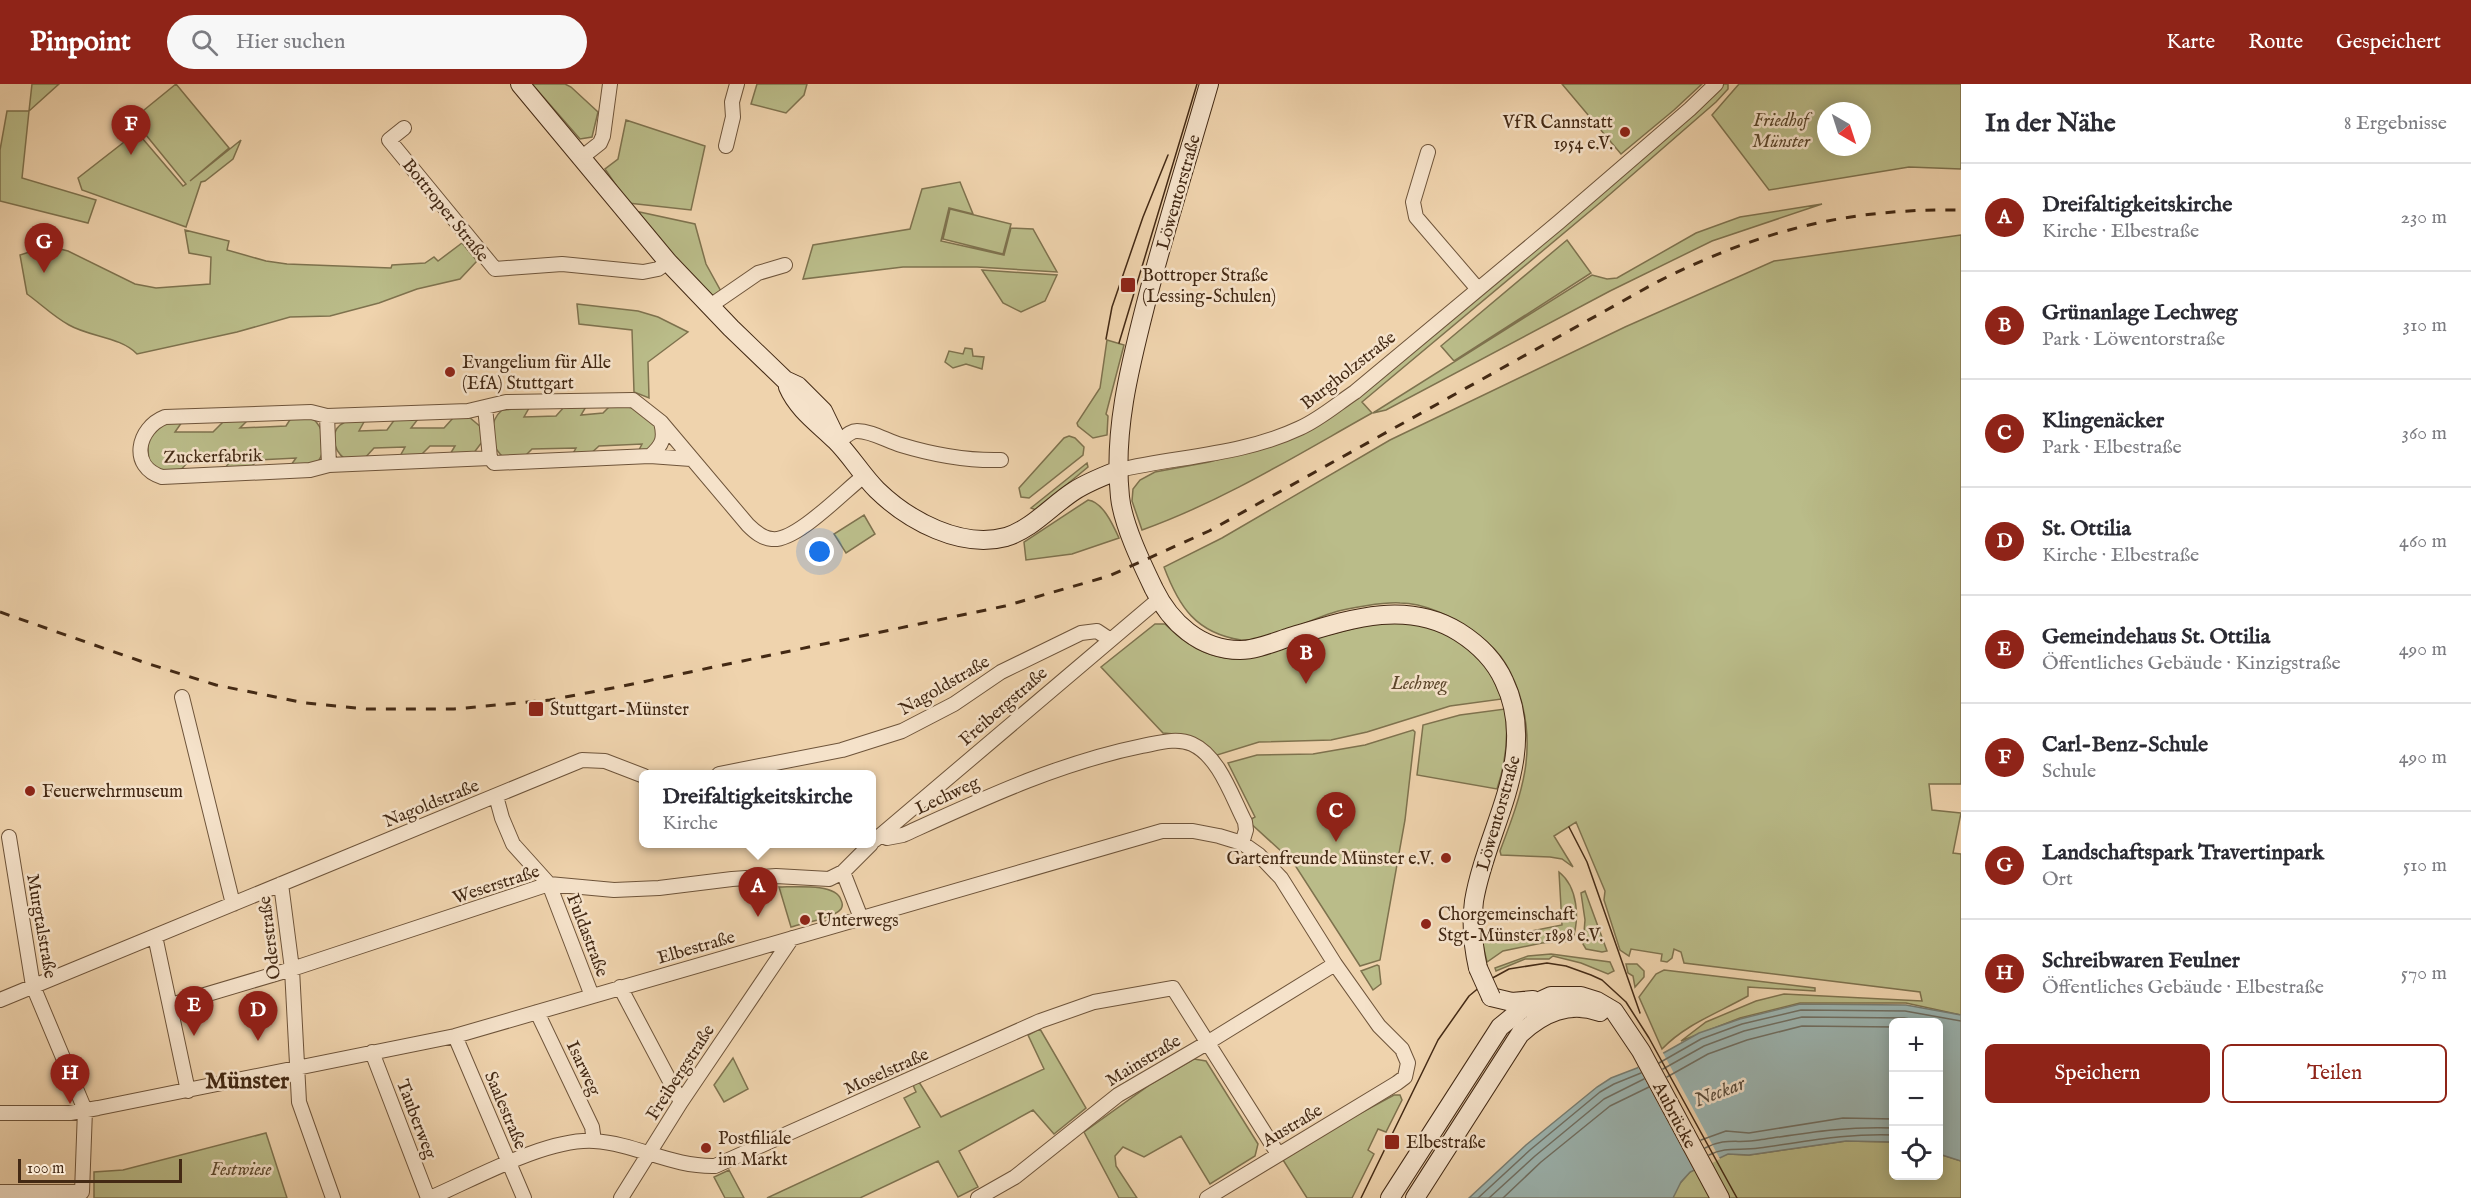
<!DOCTYPE html>
<html lang="de">
<head>
<meta charset="utf-8">
<style>
	:root { --surface:#fff; --page:#f7f7f7; --text:#2b2b33; --muted:#7c7c81; --line:#e1e1e2; --accent:#8f2418 }
	body { margin:0; font-family:"IM FELL English",serif; background:var(--page); color:var(--text) }
	.controls { position:absolute; right:18px; bottom:18px; display:grid; overflow:hidden; border-radius:9px; box-shadow:0 3px 15px #0003 }
	.controls button { width:54px; height:54px; display:grid; place-items:center; padding:0; border:0; border-bottom:2px solid var(--line); background:var(--surface); color:var(--text); font:30px sans-serif }
	.compass { position:absolute; left:1817px; top:18px; width:54px; height:54px; border-radius:50%; background:var(--surface); box-shadow:0 3px 15px #0003; rotate:141deg }
	.scale { position:absolute; left:18px; bottom:15px; width:164px; box-sizing:border-box; padding-left:6px; border:3px solid #432914; border-top:0; font-size:16px; line-height:21px; white-space:nowrap; color:#432914; -webkit-text-stroke:4px #f5e2ca; paint-order:stroke }
	.you { position:absolute; left:820px; top:468px; width:21px; height:21px; margin:-15px; border:4px solid #fff; border-radius:50%; background:#1a73e8; box-shadow:0 0 0 9px #1a73e833 }
	.badge { display:grid; place-items:center; width:39px; height:39px; border-radius:50%; background:var(--accent); color:#fff; font-size:20px; font-weight:700 }
	.pin { position:absolute; translate:-50% -50px; filter:drop-shadow(0 2px 3px #0008) }
	.pin::after { content:''; position:absolute; top:32px; width:21px; height:18px; background:inherit; clip-path:polygon(0 0,100% 0,50% 100%) }
	.popup { position:absolute; left:639px; top:686px; width:237px; height:78px; box-sizing:border-box; display:grid; place-content:center; border-radius:9px; background:var(--surface); filter:drop-shadow(0 2px 4px #0005); font-size:20px; white-space:nowrap; color:var(--muted) }
	.popup b { font-size:22px; color:var(--text) }
	.popup::after { content:''; position:absolute; left:50%; top:100%; margin-left:-12px; border:12px solid transparent; border-top-color:var(--surface) }
	.list { margin:0; padding:0; list-style:none }
	h2 { display:flex; justify-content:space-between; align-items:center; height:78px; margin:0; padding:0 24px; font-size:26px }
	h2 small { font-size:20px; font-weight:400; color:var(--muted) }
	.list li { display:grid; grid-template-columns:39px 1fr auto; gap:18px; align-items:center; box-sizing:border-box; height:108px; padding:0 24px; border-top:2px solid var(--line) }
	.list b { display:block; font-size:22px; white-space:nowrap }
	.list p { margin:0; font-size:20px; white-space:nowrap; color:var(--muted) }
	.list em { font-size:20px; font-style:normal; color:var(--muted) }
	.actions { display:flex; gap:12px; padding:18px 24px }
	.actions a { flex:1; padding:14px 0; border:2px solid var(--accent); border-radius:9px; text-align:center; font-size:21px; color:var(--accent) }
	.actions .main { background:var(--accent); color:#fff }
	.icon { flex:none; width:33px; height:33px; fill:none; stroke:currentColor; stroke-width:2; stroke-linecap:round; stroke-linejoin:round }
	.map { position:relative; flex:none; width:1961px; height:1114px; overflow:hidden }
	header { display:flex; align-items:center; gap:36px; box-sizing:border-box; height:84px; padding:0 30px; background:var(--accent); color:#fff }
	header strong { font-size:28px }
	nav { display:flex; gap:33px; margin-inline-start:auto; font-size:21px }
	.search { width:420px; height:54px; background:var(--page); display:flex; align-items:center; gap:15px; box-sizing:border-box; padding:0 21px; border-radius:33px; color:var(--muted); font-size:22px }
	main { display:flex }
	aside { flex:1; background:var(--surface) }
	.map>svg:first-child { display:block }
	.green { fill:#babc89; stroke:#7e724e; stroke-width:1.5; fill-rule:evenodd }
	.water { fill:#9cb6b3; stroke:#787e73; stroke-width:1.5 }
	.pier { fill:#efd3ad }
	.lines { fill:none; stroke-linecap:round; stroke-linejoin:round }
	.shore { stroke:#707064; stroke-width:1.5 }
	.street-casing { stroke:#6e543a; stroke-width:16 }
	.secondary-casing { stroke:#432914; stroke-width:20 }
	.street { stroke:#f5e2ca; stroke-width:14 }
	.secondary { stroke:#f5e2ca; stroke-width:18 }
	.tram { stroke:#432914; stroke-width:1.5 }
	.rail { stroke:#432914; stroke-width:3; stroke-dasharray:10 10; stroke-linecap:butt }
	.secondary-bridge-casing { stroke:#432914; stroke-width:20; stroke-linecap:butt }
	.secondary-bridge { stroke:#f5e2ca; stroke-width:18 }
	.poi-dot { fill:#8f2418; stroke:#f5e2ca; stroke-width:2 }
	.labels { text-anchor:middle; stroke-width:5; stroke-linejoin:round; paint-order:stroke }
	.park-label { font-size:18px; font-style:italic; fill:#5b462b; stroke:#f5e2ca }
	.poi-label { font-size:18px; fill:#432914; stroke:#f5e2ca; text-anchor:start }
	.street-label { font-size:18px; fill:#432914; stroke:#f5e2ca }
	.water-label { font-size:20px; font-style:italic; fill:#594c3c; stroke:#f5e2ca }
	.district-label { font-size:24px; font-weight:bold; fill:#432914; stroke:#f5e2ca }
</style>
</head>
<body>
<header>
<strong>Pinpoint</strong>
<div class="search"><svg class="icon" aria-label="search" viewBox="0 0 24 24"><circle cx="10" cy="10" r="6"/><path d="M15 15l6 6"/></svg>Hier suchen</div>
<nav><a>Karte</a><a>Route</a><a>Gespeichert</a></nav>
</header>
<main>
<div class="map">
<svg width="1961" height="1114" viewBox="0 0 1961 1114">
	<rect width="100%" height="100%" fill="#efd3ad"/>
	<filter id="stains"><feTurbulence type="fractalNoise" baseFrequency=".00333" numOctaves="4"/><feColorMatrix values="0 0 0 0 .2 0 0 0 0 .09 0 0 0 0 .02 0 0 0 .5 -.17"/></filter>
	<radialGradient id="worn" r=".72"><stop offset=".6" stop-color="#630" stop-opacity="0"/><stop offset="1" stop-color="#630" stop-opacity=".3"/></radialGradient>
	<!-- green -->
	<path class="green" d="M32 0H59L29 27 22 94 96 116 88 139 0 117V66L7 27H29Z
		M176 0 229 64 190 97 241 56 233 75 205 97 201 98 186 143 82 106 78 94 137 48 183 102 186 100 133 35Z
		M532 0H565L571 3 598 28 592 53 580 55Z
		M757 0H807L804 11 786 29 751 20Z
		M1562 0H1702L1674 26 1621 70Z
		M1724 0H1728V5L1716 18 1601 118 1362 318 1372 329C1297 371 1223 417 1142 446L1132 417 1133 405 1140 396 1155 388 1209 378 1282 357 1311 344 1710 14Z
		M1739 0H1961V85L1909 83 1769 106 1712 31ZM1826 27H1862V63H1826Z
		M626 36 705 62 691 126 628 119 605 85 618 75Z
		M960 98 973 130 949 124 941 157 1004 171 1011 144 1033 145 1057 188 977 183H903L803 195 813 161 910 145 922 105Z
		M1822 120 1712 157 1610 207 1386 326 1373 329 1592 191 1607 195 1617 194 1696 149 1740 133Z
		M950 125 1011 140 1003 170 943 155Z
		M635 127 695 140 706 180 723 211 710 217Z
		M185 146 229 157 227 166 266 177 287 180 391 184 392 181 425 179 434 173 438 177 462 159 477 177 460 195 417 205 379 219 330 232 290 233 237 248 137 270C121 253 90 253 69 241 54 233 41 220 27 210L20 171 48 162 68 167 135 200 156 204 210 200 211 173 189 169Z
		M1961 151V700H1929L1932 726 1961 729 1953 769 1961 770V931L1906 919H1800L1740 934 1681 957 1706 938 1756 917 1784 910 1922 917 1920 908 1684 879 1681 868 1674 865 1672 874 1667 878 1661 877 1662 870 1631 865 1629 872 1620 866 1604 816 1605 807 1576 738 1554 752 1573 783 1562 775 1550 773 1501 771 1500 767C1521 711 1538 668 1519 609 1509 580 1497 563 1471 546 1451 532 1424 519 1400 519 1385 518 1347 524 1332 529 1309 536 1264 559 1241 556 1196 549 1179 523 1164 483L1222 454 1390 356 1625 243 1774 177Z
		M1567 156 1591 189 1454 277 1441 262Z
		M982 186 1057 191 1045 217 1021 228 1003 219Z
		M577 220 638 227 658 233 688 248 648 278 649 314 634 308 632 246 579 240Z
		M1107 256 1124 261 1106 330 1108 332 1107 351 1093 354 1078 342 1077 339 1100 304Z
		M965 264 972 265 973 272 984 273 982 285 966 280 953 284 945 278 949 267 963 270Z
		M612 320 638 325 657 343 656 362 637 370 642 360 599 362 588 372 571 373 576 364 532 365 522 375H506C490 365 487 339 502 326L529 324 524 333 556 332 565 322 587 321 581 331 603 329Z
		M454 333H469L482 344V358L473 370 449 372 455 362H430L419 373 399 374 405 363 374 364 363 376 345 375C333 366 328 346 345 338 351 335 359 336 365 336L359 347 387 346 395 335H418L411 344H444Z
		M291 334H312C325 344 327 364 318 378L289 384 296 374 258 376 248 386 223 387 231 376 188 378 178 389 159 388 149 377 147 354 162 339 182 338 175 348H213L224 337 249 335 240 344 286 342Z
		M1069 352 1075 354 1084 363 1083 371 1029 414 1021 413 1019 404 1064 354Z
		M1087 379 1088 383 1036 426 1031 424Z
		M1088 416C1103 418 1113 441 1119 454L1072 470 1026 476 1024 458Z
		M864 431 875 450 846 469 834 450Z
		M1383 537 1425 540 1463 559 1489 586 1502 615 1450 622 1367 648 1331 656 1259 658 1214 672 1186 651 1163 649 1101 583 1155 540H1165C1186 561 1204 572 1234 575Z
		M1505 625C1509 653 1506 678 1497 705L1417 691 1423 641 1460 631Z
		M1413 646 1415 648 1405 736 1380 876 1360 882 1293 778 1248 737 1255 733 1228 679 1257 671 1313 670 1365 661Z
		M1559 788C1578 803 1580 835 1572 857L1542 859 1503 867 1487 878 1482 857 1562 841Z
		M779 803C795 803 836 799 841 816 843 820 843 822 841 825 834 834 802 839 791 843Z
		M1585 807 1607 867 1602 868 1586 865 1583 860 1585 836 1581 809Z
		M1551 870 1610 878 1614 887 1608 890 1581 879 1553 872 1549 875H1525L1496 887 1495 884 1528 872Z
		M1626 880H1637L1644 887V893L1635 903 1633 892 1628 889Z
		M1377 881 1379 882 1381 900 1373 906 1361 887Z
		M1664 886 1815 904V907L1748 903V912C1718 929 1686 940 1662 965L1639 913 1656 890Z
		M1040 945 1086 1024 1054 1050 1033 1026 959 1067 978 1103 958 1113 938 1077 860 1114H767L920 1043 904 1014 916 1008 913 1001 919 998 941 1033 1044 985 1028 951Z
		M733 974 748 1005 724 1018 714 1001Z
		M1194 975 1206 977 1258 1060 1255 1072 1210 1100 1181 1052 1144 1073 1123 1063 1115 1072 1116 1082 1137 1114H1119L1084 1048 1151 1000Z
		M1394 1011H1400L1402 1016 1386 1048 1378 1045 1368 1066 1374 1070 1352 1114H1307L1283 1076 1320 1051Z
		M266 1049 287 1114H94V1088L123 1086Z
		M1846 1057 1894 1058V1092H1938L1939 1070 1961 1077V1114H1667L1690 1088 1720 1072 1728 1070 1749 1071Z
		M729 1086 744 1114H725L714 1093Z"/>
	<!-- water -->
	<path class="water" d="M1800 920 1906 921 1961 931V1077L1939 1070 1938 938H1894L1893 1058 1846 1057 1749 1071 1728 1070 1690 1088 1681 1098 1673 1114H1469L1526 1061 1597 1003 1611 994 1637 984 1699 949 1740 935Z"/>
	<!-- pier -->
	<path class="pier" d="M1662 967 1720 1075 1695 1088 1637 981Z"/>
	<g class="lines">
		<!-- shore -->
		<path class="shore" d="M1659 979 1701 955 1742 940 1801 926 1905 927 1961 937
			M1663 985 1704 962 1744 947 1802 933 1904 934 1928 938
			M1667 993 1708 970 1747 956 1802 942 1894 943
			M1701 1056 1726 1047 1749 1049 1843 1034 1894 1035
			M1705 1064C1726 1053 1738 1060 1759 1056 1806 1049 1846 1042 1894 1044
			M1709 1071C1726 1062 1740 1067 1759 1064 1804 1058 1847 1049 1894 1051
			M1478 1114 1530 1066 1600 1008 1614 1000 1641 989
			M1489 1114 1535 1072 1604 1015 1644 995
			M1503 1114 1541 1078 1610 1022 1649 1003"/>
		<defs>
			<path id="street" d="M404 44 389 56 495 185 562 180 643 188 658 185 668 178
				M726 62 733 33 732 18 737 0
				M1428 68 1413 118 1416 133 1477 204
				M581 74 600 59 603 52 610 0
				M710 222 758 189 785 181
				M485 323 490 374
				M327 332 329 381
				M838 358C844 354 850 347 857 347 872 347 887 357 901 361 934 371 966 377 1001 376
				M650 372C663 361 665 354 661 338
				M691 375 650 372 494 379 490 374 329 381 310 386 162 393C129 383 137 344 165 333L311 328 327 332 468 327 506 318 633 316 661 338 748 441C755 448 762 454 772 455 796 458 844 407 864 392
				M1119 386C1180 372 1243 371 1300 344 1320 335 1337 320 1355 308L1559 138 1690 25 1716 0
				M182 613 233 820
				M719 690 842 666 902 647 954 620 1001 588 1081 549 1097 547 1109 555
				M496 712 502 734 513 760 549 800 592 912
				M881 751 887 754 903 751C980 716 1058 679 1142 662 1158 659 1177 653 1192 660 1219 672 1232 713 1245 738L1246 746 1242 759
				M875 756 1159 515
				M843 788 861 834
				M281 800 292 885 299 1018 333 1114
				M155 852 188 1007
				M620 903 681 1018
				M0 916 582 676 605 677 644 692
				M171 921 292 885 549 800 614 806 659 804 732 795 776 792 829 795 843 788 871 760
				M537 928 592 1043 594 1057
				M455 952 524 1114
				M372 968 428 1114
				M0 1029H70L98 1024 455 952 1162 747H1193L1219 752 1242 759 1259 771 1281 794 1335 880 1379 942 1402 965 1408 979 1405 993 1397 999 1207 1114
				M0 1108H82L85 1026 33 902 9 753
				M430 1114C474 1095 547 1054 594 1057 637 1060 671 1083 715 1082L1040 937 1094 918 1173 904 1278 1070
				M621 1114 681 1018 792 854
				M978 1114 1015 1093 1118 1011 1207 959 1335 880"/>
			<path id="secondary" d="M520 0 668 178 731 244 785 296 798 302 823 327 838 358
				M1209 0C1188 73 1165 145 1146 219 1130 282 1113 347 1120 413 1123 441 1142 480 1154 505 1170 538 1200 566 1240 566 1255 566 1272 559 1287 554 1344 537 1404 514 1459 548 1478 560 1495 577 1504 597 1540 672 1486 744 1474 817 1471 840 1473 862 1478 884
				M788 303C798 326 819 340 836 357 851 372 862 391 877 406 909 437 961 465 1006 453 1032 445 1051 422 1074 407 1088 398 1104 392 1119 386
				M1491 913 1512 918 1533 916
				M1390 1114 1500 943 1522 925 1551 912H1581L1597 917 1614 927 1641 967 1720 1114
				M1415 1114 1520 950C1543 929 1569 917 1600 928"/>
		</defs>
		<!-- street casing -->
		<use href="#street" class="street-casing"/>
		<!-- secondary casing -->
		<use href="#secondary" class="secondary-casing"/>
		<!-- street -->
		<use href="#street" class="street"/>
		<!-- secondary -->
		<use href="#secondary" class="secondary"/>
		<!-- tram -->
		<path class="tram" d="M1106 255 1112 223 1143 133 1168 71
			M1119 259 1197 0
			M1569 743 1587 778 1640 929
			M1361 1114 1438 956 1469 912 1487 897 1509 885 1547 879 1566 882 1591 891 1602 896 1626 918 1649 954 1737 1114"/>
		<!-- rail -->
		<path class="rail" d="M0 528 143 578 216 601 305 619 367 625H454L550 616 623 602 1005 522 1109 492 1209 447 1657 198C1758 147 1847 124 1961 126"/>
		<defs>
			<path id="secondary-bridge" d="M1478 884 1491 913"/>
		</defs>
		<!-- secondary-bridge casing -->
		<use href="#secondary-bridge" class="secondary-bridge-casing"/>
		<!-- secondary-bridge -->
		<use href="#secondary-bridge" class="secondary-bridge"/>
	</g>
	<!-- markers -->
	<g class="poi-dot">
		<circle cx="1625" cy="48" r="6"/>
		<rect x="1120" y="193" width="16" height="16" rx="3"/>
		<circle cx="450" cy="288" r="6"/>
		<rect x="528" y="617" width="16" height="16" rx="3"/>
		<circle cx="30" cy="707" r="6"/>
		<circle cx="1446" cy="774" r="6"/>
		<circle cx="805" cy="836" r="6"/>
		<circle cx="1426" cy="840" r="6"/>
		<rect x="1384" y="1050" width="16" height="16" rx="3"/>
		<circle cx="706" cy="1064" r="6"/>
	</g>
	<g class="labels">
		<!-- park labels -->
		<g class="park-label">
			<text x="1781" y="42">Friedhof<tspan x="1781" dy="21">Münster</tspan></text>
			<text x="1419" y="605">Lechweg</text>
			<text x="241" y="1091">Festwiese</text>
		</g>
		<!-- poi labels -->
		<g class="poi-label">
			<text x="1613" y="44" text-anchor="end">VfR Cannstatt<tspan x="1613" dy="21">1954 e.V.</tspan></text>
			<text x="1142" y="197">Bottroper Straße<tspan x="1142" dy="21">(Lessing-Schulen)</tspan></text>
			<text x="462" y="284">Evangelium für Alle<tspan x="462" dy="21">(EfA) Stuttgart</tspan></text>
			<text x="550" y="631">Stuttgart-Münster</text>
			<text x="42" y="713">Feuerwehrmuseum</text>
			<text x="1434" y="780" text-anchor="end">Gartenfreunde Münster e.V.</text>
			<text x="1438" y="836">Chorgemeinschaft<tspan x="1438" dy="21">Stgt-Münster 1898 e.V.</tspan></text>
			<text x="817" y="842">Unterwegs</text>
			<text x="718" y="1060">Postfiliale<tspan x="718" dy="21">im Markt</tspan></text>
			<text x="1406" y="1064">Elbestraße</text>
		</g>
		<!-- street labels -->
		<g class="street-label">
			<text transform="translate(1178 108) rotate(-74)" y="6">Löwentorstraße</text>
			<text transform="translate(446 126) rotate(51)" y="6">Bottroper Straße</text>
			<text transform="translate(1348 286) rotate(-38)" y="6">Burgholzstraße</text>
			<text transform="translate(213 372) rotate(-1)" y="6">Zuckerfabrik</text>
			<text transform="translate(944 601) rotate(-30)" y="6">Nagoldstraße</text>
			<text transform="translate(1003 622) rotate(-41)" y="6">Freibergstraße</text>
			<text transform="translate(947 711) rotate(-25)" y="6">Lechweg</text>
			<text transform="translate(431 719) rotate(-22)" y="6">Nagoldstraße</text>
			<text transform="translate(1498 729) rotate(-74)" y="6">Löwentorstraße</text>
			<text transform="translate(496 800) rotate(-18)" y="6">Weserstraße</text>
			<text transform="translate(42 842) rotate(80)" y="6">Murgtalstraße</text>
			<text transform="translate(588 851) rotate(69)" y="6">Fuldastraße</text>
			<text transform="translate(269 854) rotate(-97)" y="6">Oderstraße</text>
			<text transform="translate(696 863) rotate(-16)" y="6">Elbestraße</text>
			<text transform="translate(1143 976) rotate(-31)" y="6">Mainstraße</text>
			<text transform="translate(584 984) rotate(65)" y="6">Isarweg</text>
			<text transform="translate(886 987) rotate(-24)" y="6">Moselstraße</text>
			<text transform="translate(680 988) rotate(-57)" y="6">Freibergstraße</text>
			<text transform="translate(506 1026) rotate(67)" y="6">Saalestraße</text>
			<text transform="translate(1675 1031) rotate(62)" y="6">Aubrücke</text>
			<text transform="translate(417 1035) rotate(69)" y="6">Tauberweg</text>
			<text transform="translate(1292 1041) rotate(-31)" y="6">Austraße</text>
		</g>
		<!-- water labels -->
		<g class="water-label">
			<text transform="translate(1719 1007) rotate(-21)" y="7">Neckar</text>
		</g>
		<!-- district labels -->
		<g class="district-label">
			<text x="247" y="1004">Münster</text>
		</g>
	</g>
	<rect width="100%" height="100%" filter="url(#stains)"/>
	<rect width="100%" height="100%" fill="url(#worn)"/>
</svg>
<div class="controls">
<button>+</button>
<button>−</button>
<button><svg class="icon" aria-label="locate" viewBox="0 0 24 24"><circle cx="12" cy="12" r="6"/><path d="M12 2v4M12 18v4M2 12h4M18 12h4"/></svg></button>
</div>
<svg class="compass" viewBox="-18 -18 36 36"><path d="M0-13l5 13h-10z" fill="#e53935"/><path d="M0 13l5-13h-10z" fill="#7c7c81"/></svg>
<div class="scale">100 m</div>
<div class="you"></div>
<div class="pin badge" style="left:758px;top:833px">A</div>
<div class="popup"><b>Dreifaltigkeitskirche</b>Kirche</div>
<div class="pin badge" style="left:1306px;top:600px">B</div>
<div class="pin badge" style="left:1336px;top:758px">C</div>
<div class="pin badge" style="left:258px;top:957px">D</div>
<div class="pin badge" style="left:194px;top:952px">E</div>
<div class="pin badge" style="left:131px;top:71px">F</div>
<div class="pin badge" style="left:44px;top:189px">G</div>
<div class="pin badge" style="left:70px;top:1020px">H</div>
</div>
<aside>
<h2>In der Nähe<small>8 Ergebnisse</small></h2>
<ul class="list">
<li><span class="badge">A</span><div><b>Dreifaltigkeitskirche</b><p>Kirche · Elbestraße</p></div><em>230 m</em></li>
<li><span class="badge">B</span><div><b>Grünanlage Lechweg</b><p>Park · Löwentorstraße</p></div><em>310 m</em></li>
<li><span class="badge">C</span><div><b>Klingenäcker</b><p>Park · Elbestraße</p></div><em>360 m</em></li>
<li><span class="badge">D</span><div><b>St. Ottilia</b><p>Kirche · Elbestraße</p></div><em>460 m</em></li>
<li><span class="badge">E</span><div><b>Gemeindehaus St. Ottilia</b><p>Öffentliches Gebäude · Kinzigstraße</p></div><em>490 m</em></li>
<li><span class="badge">F</span><div><b>Carl-Benz-Schule</b><p>Schule</p></div><em>490 m</em></li>
<li><span class="badge">G</span><div><b>Landschaftspark Travertinpark</b><p>Ort</p></div><em>510 m</em></li>
<li><span class="badge">H</span><div><b>Schreibwaren Feulner</b><p>Öffentliches Gebäude · Elbestraße</p></div><em>570 m</em></li>
</ul>
<div class="actions"><a class="main">Speichern</a><a>Teilen</a></div>
</aside>
</main>
</body>
</html>
